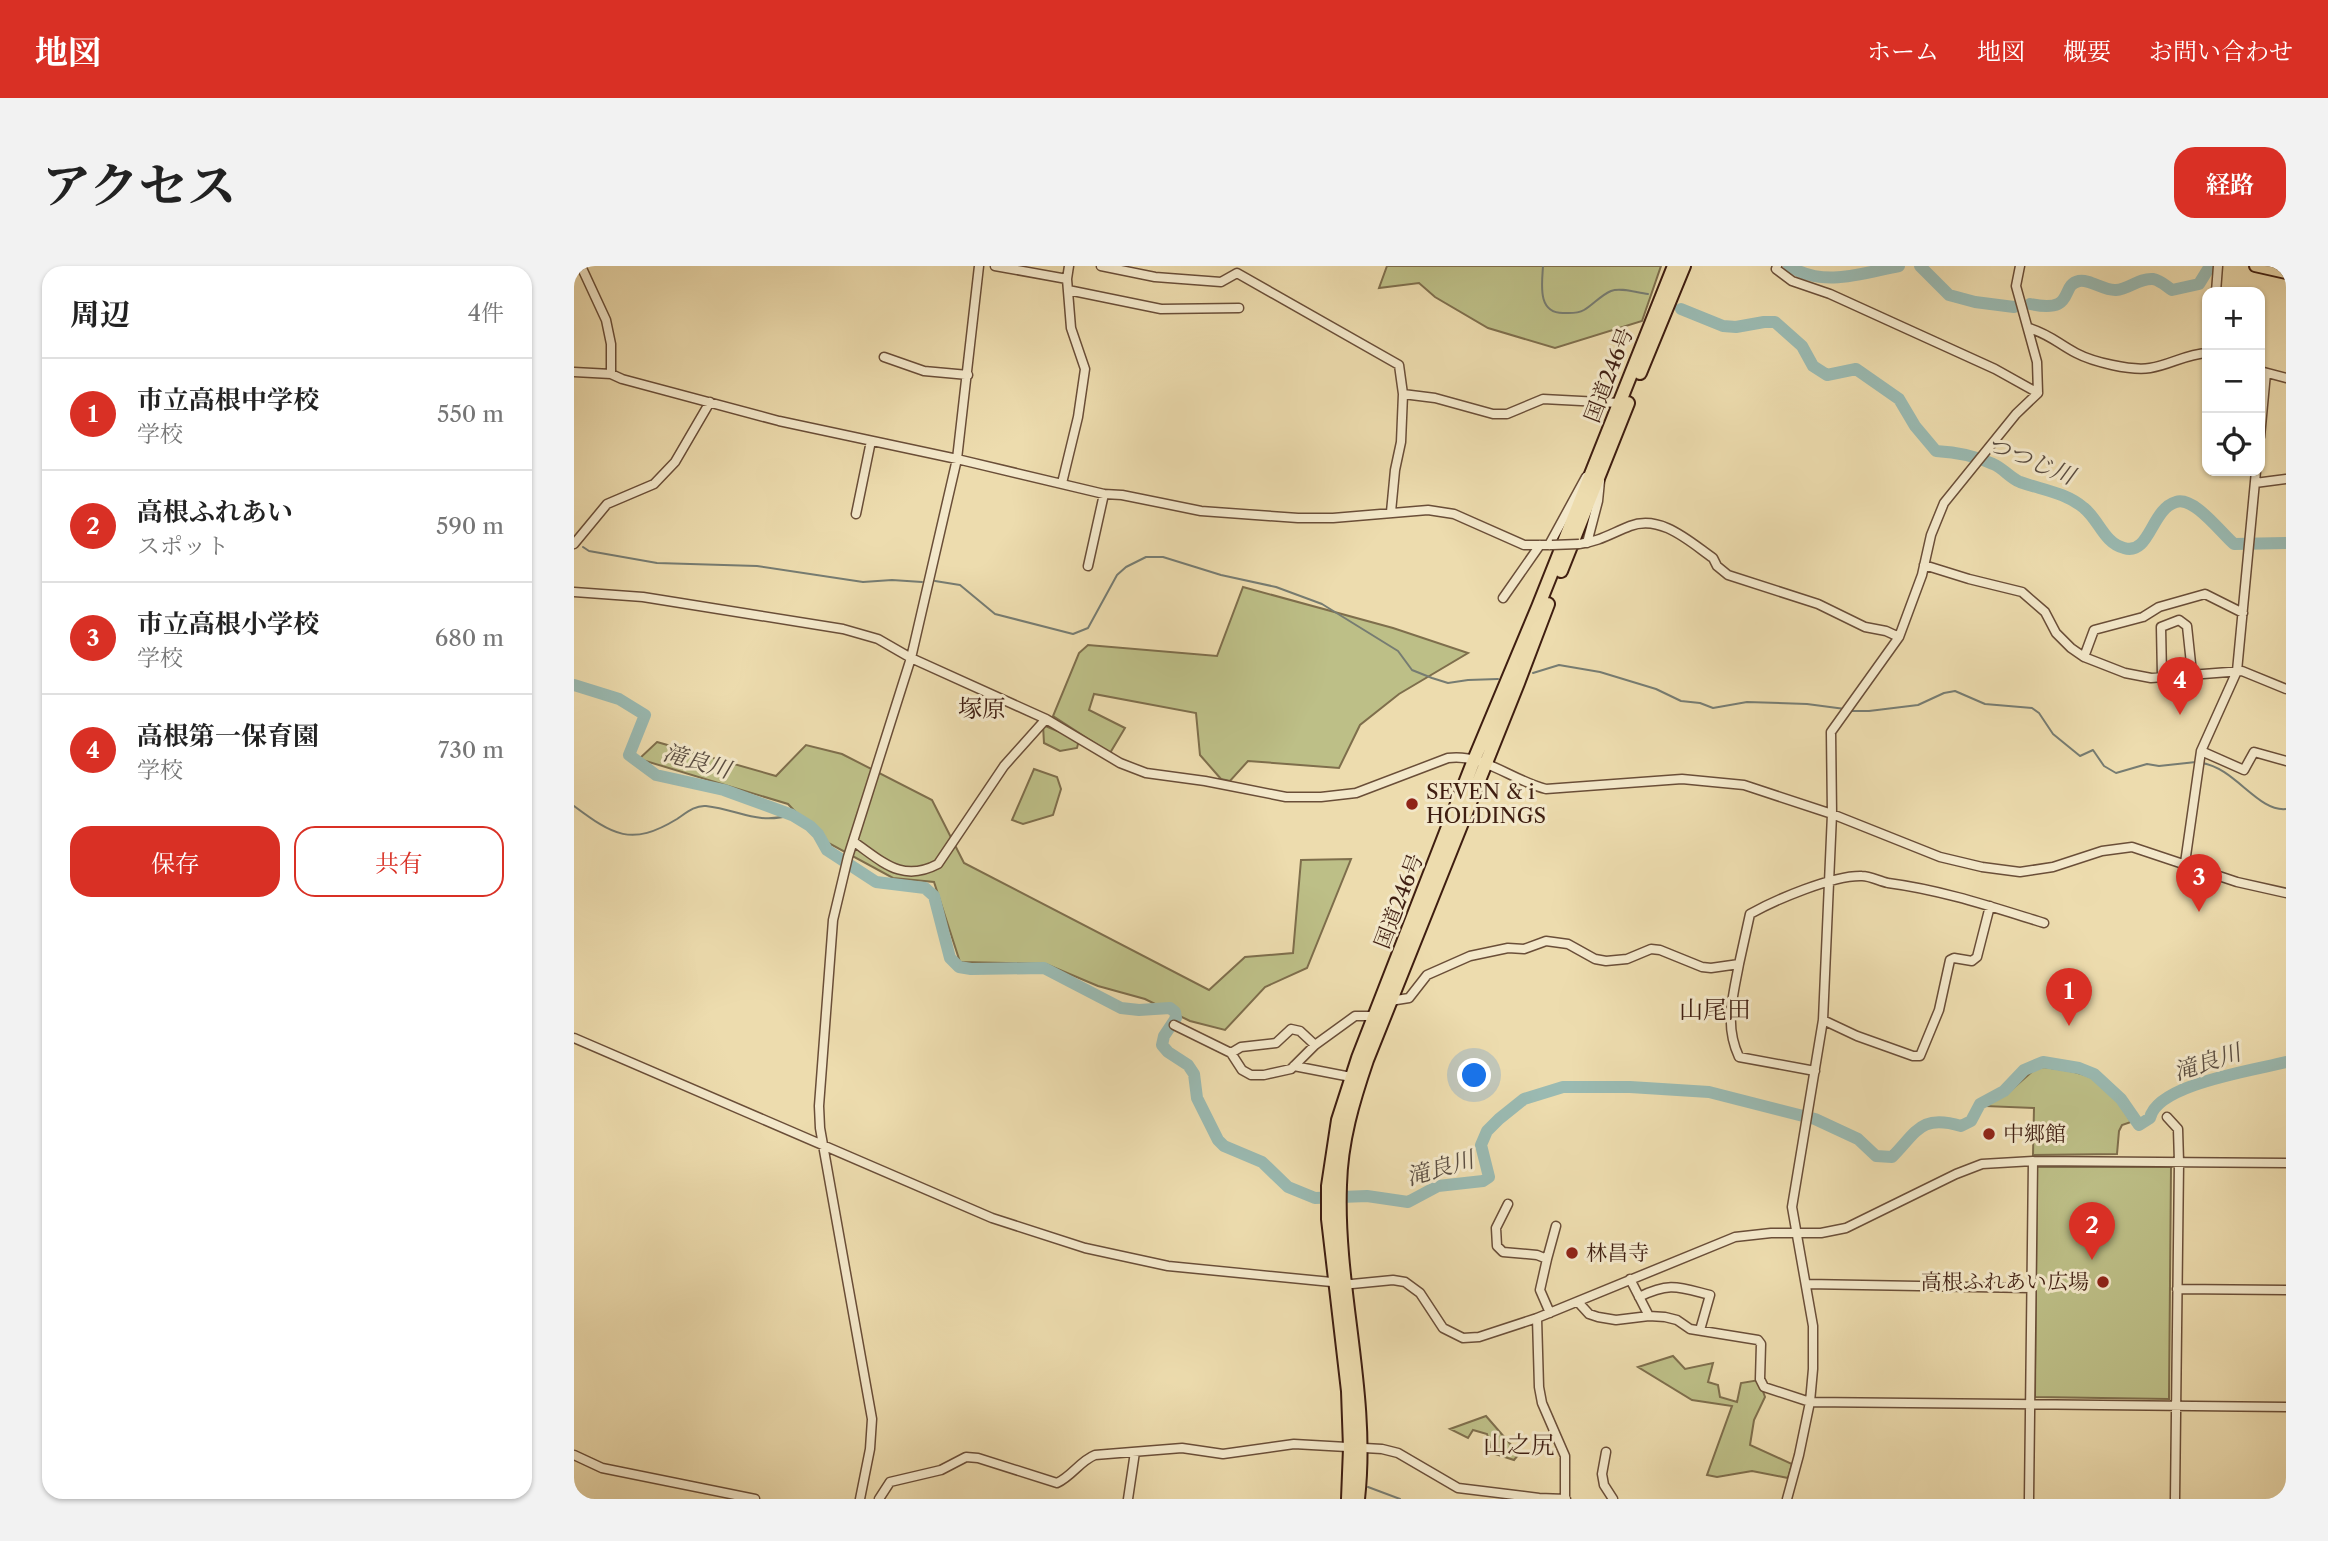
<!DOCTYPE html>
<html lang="ja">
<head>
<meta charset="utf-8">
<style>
	:root { --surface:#fff; --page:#f2f2f2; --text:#222; --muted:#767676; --line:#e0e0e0; --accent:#d93025 }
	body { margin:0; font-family:"Libre Caslon Text","Noto Serif JP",serif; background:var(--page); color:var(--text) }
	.controls { position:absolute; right:21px; top:21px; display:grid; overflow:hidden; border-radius:14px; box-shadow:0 2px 5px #0004 }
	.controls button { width:63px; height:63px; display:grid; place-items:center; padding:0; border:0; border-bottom:2px solid var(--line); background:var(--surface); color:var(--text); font:35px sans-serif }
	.you { position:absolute; left:901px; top:810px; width:24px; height:24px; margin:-18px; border:5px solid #fff; border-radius:50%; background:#1a73e8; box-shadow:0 0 0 10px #1a73e833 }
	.badge { display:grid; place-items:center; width:46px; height:46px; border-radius:50%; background:var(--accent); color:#fff; font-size:23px; font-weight:700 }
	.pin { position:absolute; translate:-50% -58px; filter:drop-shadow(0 2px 4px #0008) }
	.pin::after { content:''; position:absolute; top:37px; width:24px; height:21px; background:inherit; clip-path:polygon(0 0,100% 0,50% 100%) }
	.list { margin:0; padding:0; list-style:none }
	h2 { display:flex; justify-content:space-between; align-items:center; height:91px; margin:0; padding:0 28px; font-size:30px }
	h2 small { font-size:23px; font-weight:400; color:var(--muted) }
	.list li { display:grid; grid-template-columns:46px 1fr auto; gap:21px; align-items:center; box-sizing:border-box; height:112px; padding:0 28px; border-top:2px solid var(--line) }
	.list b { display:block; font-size:26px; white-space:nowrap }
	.list p { margin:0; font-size:23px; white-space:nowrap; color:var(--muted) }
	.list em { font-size:23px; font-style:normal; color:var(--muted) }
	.actions { display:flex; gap:14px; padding:21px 28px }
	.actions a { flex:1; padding:16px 0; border:2px solid var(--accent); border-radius:21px; text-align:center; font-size:24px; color:var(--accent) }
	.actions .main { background:var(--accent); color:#fff }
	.icon { flex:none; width:38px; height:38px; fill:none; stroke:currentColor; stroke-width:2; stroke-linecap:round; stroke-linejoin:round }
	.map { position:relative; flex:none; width:1712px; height:1233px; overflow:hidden; border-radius:21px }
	header { display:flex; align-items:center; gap:42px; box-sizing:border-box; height:98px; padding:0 35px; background:var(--accent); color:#fff }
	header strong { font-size:33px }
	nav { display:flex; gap:38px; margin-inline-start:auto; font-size:24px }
	.intro { display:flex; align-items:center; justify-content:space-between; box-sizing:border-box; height:168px; padding:0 42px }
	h1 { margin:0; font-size:49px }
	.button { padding:18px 32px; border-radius:21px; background:var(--accent); color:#fff; font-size:24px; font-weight:700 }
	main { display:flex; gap:42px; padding:0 42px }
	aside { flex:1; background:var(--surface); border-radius:21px; box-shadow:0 2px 5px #0004 }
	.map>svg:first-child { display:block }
	.green { fill:#bdbf87; stroke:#7e6e4c; stroke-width:2 }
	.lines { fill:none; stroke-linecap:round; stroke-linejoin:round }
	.stream { stroke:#767c72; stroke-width:2 }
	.river { stroke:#9abab2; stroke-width:12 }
	.minor-casing { stroke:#6a4e38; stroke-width:11 }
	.major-casing { stroke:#3f1e11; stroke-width:14 }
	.highway-casing { stroke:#3f1e11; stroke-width:16 }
	.minor { stroke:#f3e8ca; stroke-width:8 }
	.major { stroke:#eddcae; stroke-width:10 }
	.highway { stroke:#eddcae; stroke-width:12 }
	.minor-bridge-casing { stroke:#6a4e38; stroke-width:11; stroke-linecap:butt }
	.minor-bridge { stroke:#f3e8ca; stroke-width:8 }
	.poi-dot { fill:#8f2418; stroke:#f3e8ca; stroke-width:2.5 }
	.labels { text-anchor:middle; stroke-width:6; stroke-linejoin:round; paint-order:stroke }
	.street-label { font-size:21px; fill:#3f1e11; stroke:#f3e8ca }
	.poi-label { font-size:21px; fill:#3f1e11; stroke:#f3e8ca; text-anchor:start }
	.water-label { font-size:23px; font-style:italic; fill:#5a4d41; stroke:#f3e8ca }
	.quarter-label { font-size:24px; fill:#3f1e11; stroke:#f3e8ca }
</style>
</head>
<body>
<header>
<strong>地図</strong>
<nav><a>ホーム</a><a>地図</a><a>概要</a><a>お問い合わせ</a></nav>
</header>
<div class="intro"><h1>アクセス</h1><a class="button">経路</a></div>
<main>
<aside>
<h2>周辺<small>4件</small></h2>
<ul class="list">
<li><span class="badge">1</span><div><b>市立高根中学校</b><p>学校</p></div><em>550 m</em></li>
<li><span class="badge">2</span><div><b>高根ふれあい</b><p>スポット</p></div><em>590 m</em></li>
<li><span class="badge">3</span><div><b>市立高根小学校</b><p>学校</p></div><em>680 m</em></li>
<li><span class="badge">4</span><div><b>高根第一保育園</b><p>学校</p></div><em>730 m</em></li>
</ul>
<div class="actions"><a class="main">保存</a><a>共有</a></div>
</aside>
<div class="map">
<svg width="1712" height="1233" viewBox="0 0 1712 1233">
	<rect width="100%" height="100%" fill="#eddcae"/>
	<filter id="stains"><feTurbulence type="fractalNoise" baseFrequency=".00286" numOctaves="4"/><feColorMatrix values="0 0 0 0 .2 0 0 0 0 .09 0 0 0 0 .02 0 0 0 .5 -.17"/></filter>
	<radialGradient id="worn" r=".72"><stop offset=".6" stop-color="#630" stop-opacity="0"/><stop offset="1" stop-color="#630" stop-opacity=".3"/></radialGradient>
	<!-- green -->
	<path class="green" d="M813 0H1087L1068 55 981 82 914 62 861 31 845 17 805 22Z
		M669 321 819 362 894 387 825 428 786 459 765 502 674 495 656 515 647 513 626 489 622 447 520 428 515 444 551 462 536 487 479 450 505 387 514 379 643 390Z
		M469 459 505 474 503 482 486 485 470 477Z
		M83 476 202 510 232 479 268 488 358 534 390 597 635 724 671 691 719 687 727 594 777 593 733 702 691 721 651 764 616 755 571 733 524 720 472 698 386 696 360 616 319 612 247 573 214 538 65 493Z
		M460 503 483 511 487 523 479 549 449 558 438 554Z
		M1469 801C1519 807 1532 812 1557 856L1548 859 1545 865 1543 888 1459 889 1460 842 1409 840 1435 826 1461 803Z
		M1463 901H1597L1595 1133 1461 1131Z
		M1099 1090 1111 1103 1139 1097 1134 1116 1144 1119 1146 1131 1163 1136 1167 1117 1185 1114 1191 1131 1180 1154 1176 1179 1218 1198 1214 1212 1178 1205 1143 1211 1133 1209 1158 1140 1118 1134 1064 1101Z
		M912 1150 945 1188 940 1194 918 1187 913 1168 899 1164 894 1172 876 1163Z"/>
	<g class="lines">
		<!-- stream -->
		<path class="stream" d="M969 0C968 18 963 47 989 47 996 47 1003 48 1010 44 1019 39 1027 29 1037 25 1047 21 1063 27 1074 28
			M9 281 15 285 83 297 183 300 289 316 318 314 348 316
			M361 315 386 319 421 348 499 368 514 362 543 309 552 301 572 291H589L647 309 702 321 748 338 824 385 838 404 858 412 874 417 894 414 924 413
			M959 407 985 399 1026 406 1082 423 1107 435 1126 437 1139 442 1173 436 1233 438 1271 443
			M1276 445H1295L1344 439 1370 427 1381 425 1411 438 1458 442 1465 447 1479 468 1506 490 1519 484 1530 500 1542 507 1573 498 1585 500 1622 496
			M1628 497C1661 502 1684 546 1712 543
			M0 540C39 569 57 581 103 553 112 547 121 539 132 540 166 544 182 559 218 549
			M794 1221 826 1233"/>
		<!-- river -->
		<path class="river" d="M1215 0C1249 22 1289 7 1325 0
			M1346 0 1375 29 1401 36 1440 41
			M1456 38C1503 48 1485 19 1505 15 1516 13 1530 25 1542 24 1555 23 1565 12 1579 13 1586 14 1592 20 1598 24L1625 18 1636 0
			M1107 43 1149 60 1162 61 1190 56H1201L1228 80 1239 100 1253 109 1282 103 1325 133 1341 160 1362 185C1381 186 1402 190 1419 198 1429 202 1436 212 1446 216 1468 224 1491 226 1510 242 1525 254 1530 277 1550 282 1576 290 1577 243 1602 236 1620 230 1647 267 1660 278L1712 277
			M0 419 45 433 71 449 55 489 82 509 150 524 218 549 236 560 244 568 253 584 302 616 351 622 360 630 376 692 385 701 397 703 470 702 547 742 565 744 596 742 601 746 602 752 590 770 588 779 594 786 614 799 620 808 623 832 644 874 650 880 688 896 714 921 741 932 793 930 834 936 864 920 909 915 915 911 907 879 913 865 925 853 950 833 989 821H1056L1135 826 1241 853 1284 873 1302 890 1318 891C1343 866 1346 848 1387 860L1397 855 1406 838 1430 825 1450 804 1469 796 1505 802 1520 808 1547 833 1565 859 1576 852C1583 818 1681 804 1712 796"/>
		<defs>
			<path id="minor" d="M7 0 32 54 37 78V108L48 113 205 155 383 193 530 228 548 229 627 245 724 252H759L854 244 880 248 950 279H978
				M421 0 493 13
				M527 0 581 11 647 16 663 7 825 99 829 128 827 176 821 204 817 246
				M1203 0 1202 3 1218 15 1256 28 1421 103 1464 127
				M494 24 587 43 665 42
				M1642 26 1644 0
				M1455 62C1477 69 1483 77 1502 87 1519 96 1557 105 1576 102 1596 99 1612 88 1633 87
				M310 91 350 105 394 109
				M1686 105 1712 112
				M0 106 37 108
				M829 128 861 132 919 148H933L969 133 1045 137
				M1686 171 1692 107
				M488 217 504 151 511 103 497 62 493 13 495 0
				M1681 217 1712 213
				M282 248 297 175
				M1013 277 1024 235 1026 215
				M0 278 33 238 80 218 101 196 136 136
				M1005 278C1024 276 1038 267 1056 260 1087 248 1116 276 1139 292L1143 300 1154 309 1244 338 1291 361 1312 365 1325 371
				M975 279 1012 211
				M1350 299 1395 313 1448 326 1471 346 1482 367 1497 382 1510 391 1551 407 1577 412 1668 405 1712 423
				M514 300 530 228
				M0 326 69 331 269 363 304 373 337 392 472 453 546 497 572 507 631 515 712 531H747L782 527 874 492C909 487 939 515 972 523L1108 513 1170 519 1258 548 1366 591 1408 601 1446 606 1479 601 1528 585 1558 581 1663 616 1712 627
				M929 332 966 279
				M1510 391 1520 364 1569 351 1585 341 1631 328 1669 347
				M1588 410 1587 361 1605 354 1613 360 1618 407
				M1627 485 1670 504 1680 486 1712 495
				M280 576C309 596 328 617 364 598L430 500 472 453
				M1611 597 1627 485 1663 405 1682 205
				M1165 698C1159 731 1150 759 1165 791L1241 805
				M816 735 835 732 853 709 896 690 934 682 950 683 972 675 994 678 1021 693 1032 695 1053 693 1077 683 1086 684 1128 701 1137 702 1165 698 1176 648C1201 634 1259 609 1288 610 1296 610 1305 615 1314 617 1368 624 1418 641 1470 657
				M1249 754 1283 770 1339 790H1346L1365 744 1376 694 1380 692 1398 695 1403 691 1416 640
				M600 759 657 787 668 804 677 809H690L717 803 741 779 781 750H800
				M0 772 418 952 511 982 594 1000 778 1018 819 1014 831 1016 846 1027 869 1062 889 1072 905 1071 963 1052 1161 971 1197 967H1247L1272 962 1382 908 1408 898 1459 895 1712 897
				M657 787 667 781 702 777 717 763 726 765 741 779
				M720 800 777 811
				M1593 851 1604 863 1605 896 1601 1233
				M934 938 922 962 923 980 929 986 963 989 973 993 966 1024 976 1047
				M973 993 982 960
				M1056 1013 1075 1050
				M1233 1018 1456 1022
				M1603 1023 1712 1024
				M1065 1031C1096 1016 1104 1021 1136 1029L1126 1064
				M1004 1036 1015 1048 1024 1051 1042 1054 1075 1050 1091 1051 1103 1054 1116 1063 1184 1074 1187 1078 1186 1113 1190 1121 1236 1136 1712 1141
				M963 1052 965 1121 968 1137 991 1190V1233
				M1032 1186 1028 1208 1030 1219 1039 1233
				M0 1189 28 1202 181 1233
				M286 1233 296 1183 298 1153 246 862 245 840 259 654 274 591 337 392 383 193 405 0
				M305 1233 316 1216 367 1204 392 1191 404 1192 483 1217C498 1210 506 1195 521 1189L608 1182 649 1188 720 1178 808 1183 824 1187 884 1222 965 1232 992 1233
				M554 1233 561 1186
				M1213 1233 1225 1189 1236 1136 1239 1103V1060L1218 941 1249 754 1258 548 1257 466 1325 371 1348 309 1357 269 1370 237 1442 148 1464 127 1463 96 1442 20 1446 0
				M1455 1233 1459 895"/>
			<path id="major" d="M1681 0 1712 7"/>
			<path id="highway" d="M1066 107 1110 0
				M987 305 1054 137
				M774 1233 776 1182 774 1125 754 953V920L764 854 784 792 900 494 964 341 1100 0
				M784 1233C796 1127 762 1024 766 919 767 875 779 835 793 794L944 417 974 338"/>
		</defs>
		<!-- minor casing -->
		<use href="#minor" class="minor-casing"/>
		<!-- major casing -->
		<use href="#major" class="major-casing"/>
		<!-- highway casing -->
		<use href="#highway" class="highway-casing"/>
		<!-- minor -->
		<use href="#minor" class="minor"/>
		<!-- major -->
		<use href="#major" class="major"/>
		<!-- highway -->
		<use href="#highway" class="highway"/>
		<defs>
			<path id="minor-bridge" d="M978 279 1005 278"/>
		</defs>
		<!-- minor-bridge casing -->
		<use href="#minor-bridge" class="minor-bridge-casing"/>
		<!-- minor-bridge -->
		<use href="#minor-bridge" class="minor-bridge"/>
	</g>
	<!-- markers -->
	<g class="poi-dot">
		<circle cx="838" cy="538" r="7"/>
		<circle cx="1415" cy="868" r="7"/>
		<circle cx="998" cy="987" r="7"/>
		<circle cx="1529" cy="1016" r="7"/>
	</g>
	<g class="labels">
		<!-- street labels -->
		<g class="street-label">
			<text transform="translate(1035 109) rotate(-69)" y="7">国道246号</text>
			<text transform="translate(825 635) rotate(-69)" y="7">国道246号</text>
		</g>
		<!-- poi labels -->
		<g class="poi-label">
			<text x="852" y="533">SEVEN &amp; i<tspan x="852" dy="24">HOLDINGS</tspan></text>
			<text x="1429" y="875">中郷館</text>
			<text x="1012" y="994">林昌寺</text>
			<text x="1515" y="1023" text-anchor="end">高根ふれあい広場</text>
		</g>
		<!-- water labels -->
		<g class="water-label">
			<text transform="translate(1457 194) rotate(22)" y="8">つつじ川</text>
			<text transform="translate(123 495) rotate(16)" y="8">滝良川</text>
			<text transform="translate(1633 796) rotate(-18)" y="8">滝良川</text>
			<text transform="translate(866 902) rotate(-16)" y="8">滝良川</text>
		</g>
		<!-- quarter labels -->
		<g class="quarter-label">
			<text x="408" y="451">塚原</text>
			<text x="1141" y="752">山尾田</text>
			<text x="945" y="1187">山之尻</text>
		</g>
	</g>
	<rect width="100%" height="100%" filter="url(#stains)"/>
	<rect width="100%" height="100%" fill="url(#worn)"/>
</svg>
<div class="controls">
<button>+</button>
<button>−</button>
<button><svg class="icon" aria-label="locate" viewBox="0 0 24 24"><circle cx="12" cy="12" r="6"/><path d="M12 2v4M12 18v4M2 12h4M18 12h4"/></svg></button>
</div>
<div class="you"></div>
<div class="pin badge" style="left:1495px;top:760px">1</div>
<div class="pin badge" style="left:1518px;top:994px">2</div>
<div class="pin badge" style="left:1625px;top:646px">3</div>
<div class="pin badge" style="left:1606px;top:449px">4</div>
</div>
</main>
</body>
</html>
